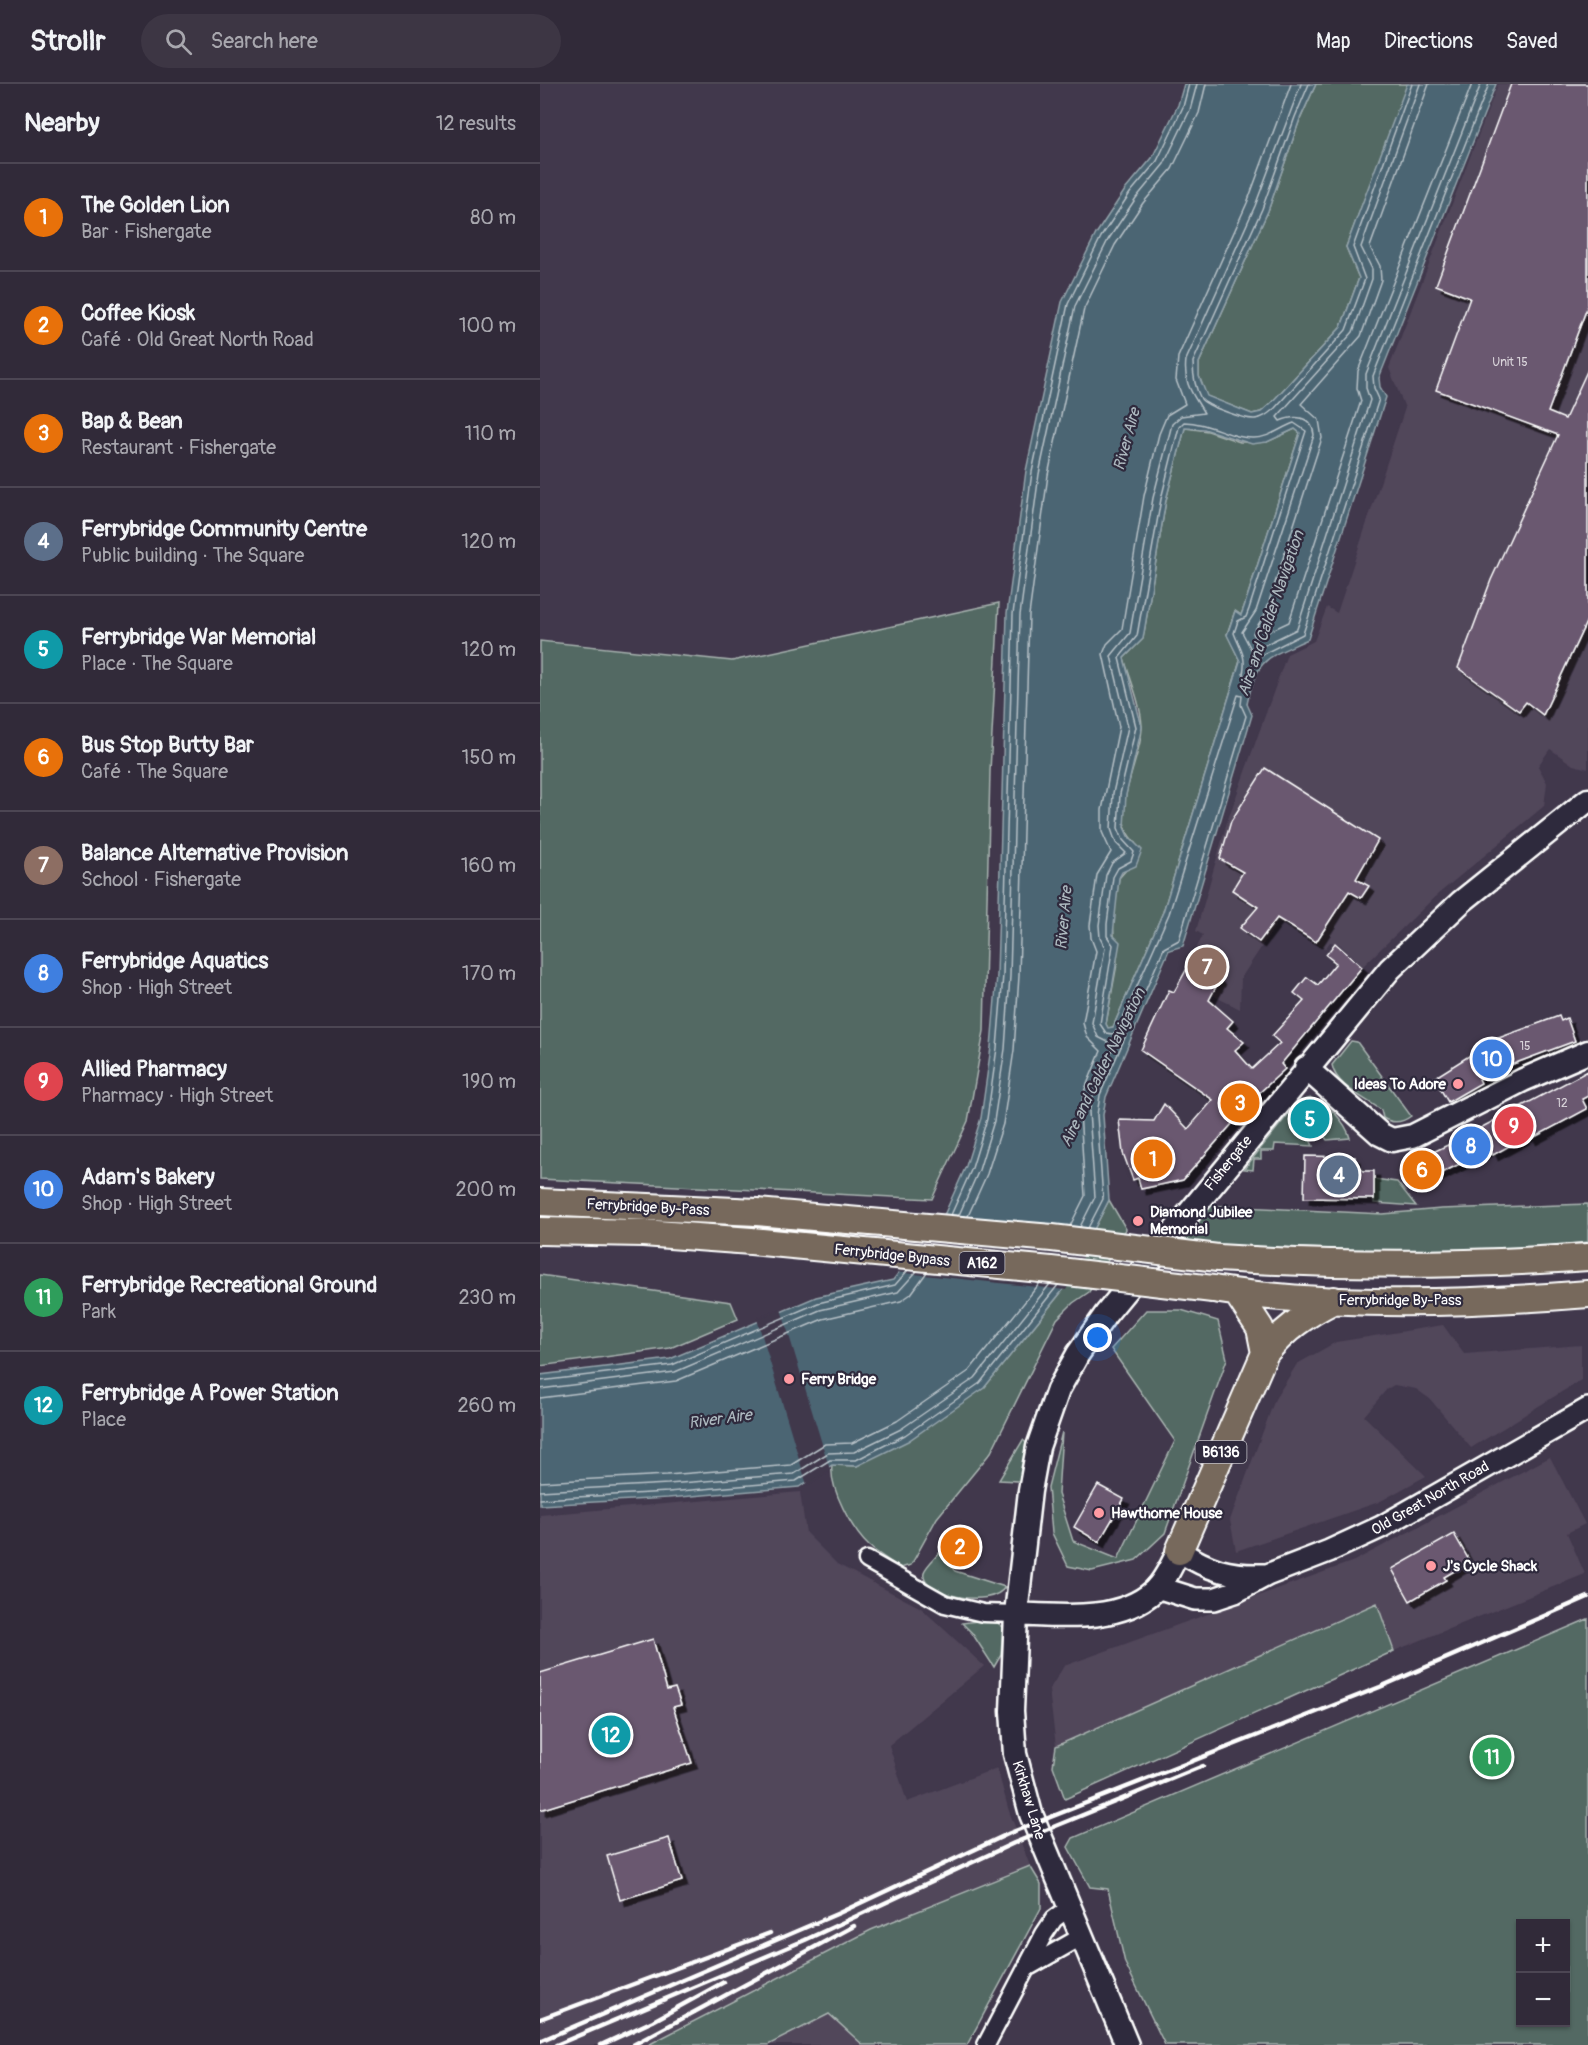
<!DOCTYPE html>
<html lang="en">
<head>
<meta charset="utf-8">
<style>
	:root { --surface:#312a39; --page:#3d3644; --text:#f1f3f6; --muted:#a8a7ae; --line:#4c4653; --accent:#db2777 }
	body { margin:0; font-family:Pangolin,sans-serif; background:var(--page); color:var(--text) }
	.controls { position:absolute; right:18px; bottom:18px; display:grid; overflow:hidden; border-radius:0px; box-shadow:0 2px 4px #0004 }
	.controls button { width:54px; height:54px; display:grid; place-items:center; padding:0; border:0; border-bottom:2px solid var(--line); background:var(--surface); color:var(--text); font:30px sans-serif }
	.you { position:absolute; left:558px; top:1254px; width:21px; height:21px; margin:-15px; border:4px solid #fff; border-radius:50%; background:#1a73e8; box-shadow:0 0 0 9px #1a73e833 }
	.badge { display:grid; place-items:center; width:39px; height:39px; border-radius:50%; background:var(--accent); color:#fff; font-size:20px; font-weight:700 }
	.pin { position:absolute; translate:-50% -50%; border:3px solid #fff; box-shadow:0 2px 6px #0006 }
	.list { margin:0; padding:0; list-style:none }
	h2 { display:flex; justify-content:space-between; align-items:center; height:78px; margin:0; padding:0 24px; font-size:26px }
	h2 small { font-size:20px; font-weight:400; color:var(--muted) }
	.list li { display:grid; grid-template-columns:39px 1fr auto; gap:18px; align-items:center; box-sizing:border-box; height:108px; padding:0 24px; border-top:2px solid var(--line) }
	.list b { display:block; font-size:22px; white-space:nowrap }
	.list p { margin:0; font-size:20px; white-space:nowrap; color:var(--muted) }
	.list em { font-size:20px; font-style:normal; color:var(--muted) }
	.icon { flex:none; width:33px; height:33px; fill:none; stroke:currentColor; stroke-width:2; stroke-linecap:round; stroke-linejoin:round }
	.map { position:relative; flex:none; width:1048px; height:1961px; overflow:hidden }
	header { display:flex; align-items:center; gap:36px; box-sizing:border-box; height:84px; padding:0 30px; background:var(--surface); border-bottom:2px solid var(--line) }
	header strong { font-size:28px }
	nav { display:flex; gap:33px; margin-inline-start:auto; font-size:21px }
	.search { width:420px; height:54px; background:var(--page); display:flex; align-items:center; gap:15px; box-sizing:border-box; padding:0 21px; border-radius:33px; color:var(--muted); font-size:22px }
	main { display:flex }
	aside { flex:1; background:var(--surface) }
	.map>svg:first-child { display:block }
	.built { fill:#51465a }
	.green { fill:#536963; stroke:#a9b4b1; stroke-width:1.5; fill-rule:evenodd }
	.water { fill:#4b6573; stroke:#93a3ab; stroke-width:1.5; fill-rule:evenodd }
	.pier { fill:#41384c }
	.lines { fill:none; stroke-linecap:round; stroke-linejoin:round }
	.shore { stroke:#b7c1c7; stroke-width:1.5 }
	.building { fill:#6a5870; stroke:#fff; stroke-width:1.5; filter:url(#shadow) }
	.minor-casing { stroke:#fff; stroke-width:21 }
	.tertiary-casing { stroke:#fff; stroke-width:26 }
	.secondary-casing { stroke:#fff; stroke-width:27 }
	.primary-casing { stroke:#fff; stroke-width:30 }
	.minor { stroke:#2f2a3d; stroke-width:16 }
	.tertiary { stroke:#2f2a3d; stroke-width:21 }
	.secondary { stroke:#2f2a3d; stroke-width:22 }
	.primary { stroke:#77695c; stroke-width:26 }
	.rail { stroke:#fff; stroke-width:4.5 }
	.primary-bridge-casing { stroke:#fff; stroke-width:30; stroke-linecap:butt }
	.primary-bridge { stroke:#77695c; stroke-width:26 }
	.poi-dot { fill:#ff9aa2; stroke:#2f2a3d; stroke-width:2 }
	.labels { text-anchor:middle; stroke-width:4.5; stroke-linejoin:round; paint-order:stroke }
	.number-label { font-size:12px; fill:#dad5db }
	.shield { fill:#2f2a3d; stroke:#c1bfc5; stroke-width:1.5 }
	.shield-label { font-size:14px; font-weight:bold; fill:#fff }
	.poi-label { font-size:15px; font-weight:bold; fill:#fff; stroke:#2f2a3d; text-anchor:start }
	.street-label { font-size:15px; fill:#fff; stroke:#2f2a3d }
	.water-label { font-size:16px; font-style:italic; fill:#aebac0; stroke:#2f2a3d }
</style>
</head>
<body>
<header>
<strong>Strollr</strong>
<div class="search"><svg class="icon" aria-label="search" viewBox="0 0 24 24"><circle cx="10" cy="10" r="6"/><path d="M15 15l6 6"/></svg>Search here</div>
<nav><a>Map</a><a>Directions</a><a>Saved</a></nav>
</header>
<main>
<aside>
<h2>Nearby<small>12 results</small></h2>
<ul class="list">
<li><span class="badge" style="background:#e8710a">1</span><div><b>The Golden Lion</b><p>Bar · Fishergate</p></div><em>80 m</em></li>
<li><span class="badge" style="background:#e8710a">2</span><div><b>Coffee Kiosk</b><p>Café · Old Great North Road</p></div><em>100 m</em></li>
<li><span class="badge" style="background:#e8710a">3</span><div><b>Bap &amp; Bean</b><p>Restaurant · Fishergate</p></div><em>110 m</em></li>
<li><span class="badge" style="background:#5c6f8a">4</span><div><b>Ferrybridge Community Centre</b><p>Public building · The Square</p></div><em>120 m</em></li>
<li><span class="badge" style="background:#0f9aa8">5</span><div><b>Ferrybridge War Memorial</b><p>Place · The Square</p></div><em>120 m</em></li>
<li><span class="badge" style="background:#e8710a">6</span><div><b>Bus Stop Butty Bar</b><p>Café · The Square</p></div><em>150 m</em></li>
<li><span class="badge" style="background:#8d6e63">7</span><div><b>Balance Alternative Provision</b><p>School · Fishergate</p></div><em>160 m</em></li>
<li><span class="badge" style="background:#3f7fe0">8</span><div><b>Ferrybridge Aquatics</b><p>Shop · High Street</p></div><em>170 m</em></li>
<li><span class="badge" style="background:#e0444e">9</span><div><b>Allied Pharmacy</b><p>Pharmacy · High Street</p></div><em>190 m</em></li>
<li><span class="badge" style="background:#3f7fe0">10</span><div><b>Adam's Bakery</b><p>Shop · High Street</p></div><em>200 m</em></li>
<li><span class="badge" style="background:#2e9e5b">11</span><div><b>Ferrybridge Recreational Ground</b><p>Park</p></div><em>230 m</em></li>
<li><span class="badge" style="background:#0f9aa8">12</span><div><b>Ferrybridge A Power Station</b><p>Place</p></div><em>260 m</em></li>
</ul>
</aside>
<div class="map">
<svg width="1048" height="1961" viewBox="0 0 1048 1961">
	<defs>
		<filter id="shadow"><feDropShadow dx="5.5" dy="5.5" stdDeviation="0" flood-color="#0009"/></filter>
	</defs>
	<rect width="100%" height="100%" fill="#41384c"/>
	<filter id="ink" filterUnits="userSpaceOnUse"><feTurbulence type="fractalNoise" baseFrequency=".0167" numOctaves="2"/><feDisplacementMap in="SourceGraphic" scale="12" xChannelSelector="R" yChannelSelector="G"/><feConvolveMatrix kernelMatrix="1 2 1 2 8 2 1 2 1" color-interpolation-filters="sRGB"/></filter>
	<g filter="url(#ink)">
		<!-- built -->
		<path class="built" d="M958 0H1048V685L1033 681 1010 665 998 682 1007 699 1004 722 897 811 823 882 799 860 790 858 785 865 738 838 701 894 700 925 641 896 663 851 656 847 687 738 747 570 774 557 787 523 797 529 865 324 849 284Z
			M903 1241 924 1270 1041 1261V1296L931 1364 890 1315 876 1305 854 1301 847 1305 824 1332 886 1392 839 1418 696 1467 690 1436 735 1315 757 1280 796 1258Z
			M1010 1373 1045 1440 1027 1449 1045 1490 854 1567 836 1520 516 1662 509 1606 524 1582 814 1477Z
			M260 1408 266 1449 297 1480 381 1524 444 1582 349 1661 367 1718 457 1684 469 1727 490 1782 501 1800V1824L491 1845 427 1961H0V1431Z"/>
		<!-- green -->
		<path class="green" d="M776 0H868L806 163 819 194 801 243 731 319 721 328 712 330 666 312 659 292V279L728 127 759 38Z
			M645 344 668 347 700 358H727L755 345 760 349 704 523 701 531 695 527 687 550 700 577 623 828 573 943 568 944 566 940 577 880 573 840 579 794 586 786 595 758C565 733 603 674 602 642 601 620 590 595 584 574L603 555 626 416Z
			M459 519 450 687 444 947 428 1037 392 1115 0 1095V557L192 577Z
			M811 957 817 958 871 1032C862 1039 853 1040 843 1034L841 1026C826 1014 796 1003 792 981Z
			M771 1014C787 1018 806 1038 810 1054L787 1056 774 1039 765 1044 773 1062 735 1060 734 1067H721V1075H714L713 1086 704 1085 759 1017Z
			M834 1095 857 1098 876 1122 834 1119Z
			M569 1116 586 1145 583 1151 549 1208 533 1219 517 1235 451 1368 397 1434 371 1481 360 1484C350 1477 338 1470 329 1462 312 1446 289 1404 292 1381L317 1382 444 1304 523 1206Z
			M1048 1120V1158L924 1170 678 1161 641 1157 662 1121 843 1130 901 1125Z
			M0 1191 191 1218 198 1235 130 1264 0 1282Z
			M606 1226H641L678 1237 687 1275 625 1449 596 1476 552 1487 528 1482 512 1449 508 1403 522 1348 518 1410 533 1457 578 1475 635 1357 571 1265Z
			M483 1356 493 1365 484 1393 478 1397 459 1396Z
			M399 1469 415 1487 465 1503C451 1526 379 1510 384 1488 386 1482 395 1474 399 1469Z
			M837 1519 854 1567 525 1715 513 1682 516 1662Z
			M452 1535 463 1543 461 1571 454 1583 432 1549 422 1539Z
			M1048 1535V1961H625L585 1879 568 1805 550 1803 528 1763 533 1754ZM981 1840H1026V1938H981Z
			M490 1782 501 1800V1824L427 1961H323L289 1930 228 1961H108L331 1846Z"/>
		<!-- water -->
		<path class="water" d="M644 0H776L760 35 728 127 659 279V292L667 312 712 330 721 328 731 319 801 243 819 194 806 163 867 0H956L839 294 840 303 846 313 768 555C727 574 717 573 707 620L712 631 643 862 629 866 566 1013 563 1031 569 1116 523 1206 444 1304 368 1357 317 1382 292 1381 259 1403 128 1414 0 1421V1291L130 1275 276 1213 353 1196 405 1129 426 1082 441 1034 451 963 457 891 467 529 486 387 522 218 556 150 585 106 612 74 638 21ZM645 344 664 345 712 360 727 358 755 345 760 349 704 523 701 531 695 527 687 551 700 577 623 828 573 943 568 944 566 940 580 858 573 851 579 794 582 788 596 782 602 766 588 752 584 743 586 711 602 643 584 574 603 555 626 416Z"/>
		<!-- pier -->
		<path class="pier" d="M399 1132 556 1148 526 1206 355 1188Z
			M241 1225 290 1386 267 1401 217 1235Z"/>
		<g class="lines">
			<!-- shore -->
			<path class="shore" d="M769 0 755 33 722 125 653 278C653 290 655 304 661 315 666 322 706 336 715 335 724 334 729 329 735 324L806 246 825 195 813 163 872 0
				M880 0 821 163 832 185V195L813 248 737 333 740 337C754 331 772 331 774 351L716 527 702 548 712 567 757 545 830 316 826 304V290L941 0
				M889 0 830 163 840 182 841 196 821 252 761 320 779 336 782 354 725 530 713 549 715 554 749 538 821 317 817 304 818 287 932 0
				M411 1131 432 1084 447 1035 457 964 463 891 473 530 492 388 528 220 561 153 590 109 617 77 643 23 649 0
				M419 1131 439 1086 454 1037 465 965 470 892 480 531 499 390 535 222 568 156 596 114 624 80 650 26 657 0
				M428 1132 447 1090 463 1040 474 966 479 892 489 531 508 391 544 225 575 161 603 119 632 85 659 29 666 0
				M530 1142 545 1112 540 1027 545 1005 561 967 547 953 543 939 556 867 551 854 550 841 557 791 571 768 562 748V726L579 643 563 570 567 560 582 545 604 412 619 350 627 331 645 320 636 296 638 273 707 119 751 0
				M540 1143 555 1113 549 1028 554 1008 574 961 558 953 552 939 565 864 560 854 559 841 566 791 572 779 586 769 576 759 571 745 573 709 588 643 571 572 590 549 613 414 632 340 641 332 664 329C653 310 643 300 646 276L715 122 761 0
				M548 1144 563 1115 557 1031 560 1011 624 864 639 856 706 632 701 621 702 612 698 611 629 830 578 945 573 950 566 949 560 940 573 861 567 852V840L573 793 578 784 591 777 594 768 583 756 578 744 580 710 596 643 579 574 597 552 621 415 639 343 644 338C670 338 691 355 714 354 729 354 740 344 754 339L766 347 709 525 706 533 698 537 694 549C700 565 707 572 703 590L706 593 713 579 723 570 763 550 839 315 834 304 833 292 949 0
				M0 1297 132 1281 278 1219 355 1201 368 1186
				M0 1305 135 1288 280 1226 358 1208 377 1187
				M0 1314 136 1297 283 1235 361 1217 371 1210 387 1188
				M0 1398 127 1391 251 1381 285 1360 312 1359 357 1337 429 1287 500 1199
				M0 1407 128 1400 254 1390 288 1369 314 1368 361 1345 435 1294 510 1200
				M0 1415 128 1408 256 1397 290 1376H316L365 1351 440 1299 518 1201"/>
		</g>
		<!-- building -->
		<path class="building" d="M971 0H1048V221L1008 328 1025 335 1048 285V534L1003 631 986 618 979 627 918 584 951 496 1018 351 896 306 930 214 896 201Z
			M725 684 838 756 816 795 829 802 821 814 809 807 776 858 737 834 719 858 700 844 718 823 692 806 703 788 680 775 691 737Z
			M795 859 822 883 741 980 745 985 719 1009 643 1096 601 1105 598 1094 593 1096 583 1069 579 1036 614 1037 624 1020 648 1045 673 1016 601 966 629 906 634 908 650 879 680 895 669 916 693 937 687 944 704 958 695 966 712 985 740 959 732 952 764 917 754 909 767 893 778 901 796 879 786 871Z
			M1019 932 1021 937 1027 934 1035 957 965 983 939 995 941 999 908 1018 894 994 956 955Z
			M1048 987V1012L1042 1015 1047 1025 991 1055 989 1051 953 1071 950 1065 877 1101 862 1083 912 1059Z
			M765 1072 815 1073V1078L823 1087H834V1115L764 1114Z
			M558 1401 584 1415 559 1458 534 1443Z
			M425 1448 435 1458 430 1463 432 1465 422 1474 419 1471 410 1479 408 1457 413 1452 419 1454Z
			M914 1450 930 1478 904 1493 906 1496 870 1517 852 1485Z
			M113 1555 127 1606 135 1604 141 1621 133 1623 152 1679 0 1726V1589Z
			M129 1754 142 1797 80 1816 67 1772Z"/>
		<g class="lines">
			<defs>
				<path id="minor" d="M327 1476 405 1520 443 1529 476 1530
					M490 1882 541 1853
					M446 1961 504 1850 514 1835 529 1824"/>
				<path id="tertiary" d="M639 1467C669 1486 688 1492 724 1491
					M617 1503 655 1515H674L695 1508 727 1491 789 1467 841 1443 1048 1325"/>
				<path id="secondary" d="M766 984 840 1050 852 1056 873 1052 983 996 1048 968
					M476 1530C520 1532 579 1539 614 1507 625 1497 632 1480 639 1467
					M587 1961 491 1730 475 1670 472 1627 476 1530 490 1407 498 1363 518 1306 538 1270 566 1230 850 885 921 818 1048 716"/>
				<path id="primary" d="M0 1118 217 1128
					M0 1147 103 1149 211 1157
					M678 1174C802 1182 924 1182 1048 1173
					M673 1205C793 1224 926 1220 1048 1210
					M697 1209 720 1244 725 1269
					M639 1467 725 1269C745 1245 766 1230 794 1216"/>
			</defs>
			<!-- minor casing -->
			<use href="#minor" class="minor-casing"/>
			<!-- tertiary casing -->
			<use href="#tertiary" class="tertiary-casing"/>
			<!-- secondary casing -->
			<use href="#secondary" class="secondary-casing"/>
			<!-- primary casing -->
			<use href="#primary" class="primary-casing"/>
			<!-- minor -->
			<use href="#minor" class="minor"/>
			<!-- tertiary -->
			<use href="#tertiary" class="tertiary"/>
			<!-- secondary -->
			<use href="#secondary" class="secondary"/>
			<!-- primary -->
			<use href="#primary" class="primary"/>
			<!-- rail -->
			<path class="rail" d="M0 1935 230 1849
				M0 1957 299 1829 470 1749 840 1603 1048 1513
				M16 1961 265 1856 474 1759 663 1682
				M61 1961 113 1937 184 1898
				M93 1961 314 1842"/>
			<defs>
				<path id="primary-bridge" d="M217 1128 512 1154 678 1174
					M211 1157 511 1186 673 1205"/>
			</defs>
			<!-- primary-bridge casing -->
			<use href="#primary-bridge" class="primary-bridge-casing"/>
			<!-- primary-bridge -->
			<use href="#primary-bridge" class="primary-bridge"/>
		</g>
	</g>
	<!-- markers -->
	<g class="poi-dot">
		<circle cx="918" cy="1000" r="6"/>
		<circle cx="598" cy="1137" r="6"/>
		<circle cx="249" cy="1295" r="6"/>
		<circle cx="559" cy="1429" r="6"/>
		<circle cx="891" cy="1482" r="6"/>
	</g>
	<g class="labels">
		<!-- number labels -->
		<g class="number-label">
			<text x="970" y="282">Unit 15</text>
			<text x="985" y="966">15</text>
			<text x="1022" y="1023">12</text>
		</g>
		<!-- shield labels -->
		<g class="shield">
			<rect x="419.5" y="1168" width="45" height="22" rx="4.5"/>
			<rect x="655.5" y="1357" width="51" height="22" rx="4.5"/>
		</g>
		<g class="shield-label">
			<text x="442" y="1184">A162</text>
			<text x="681" y="1373">B6136</text>
		</g>
		<!-- poi labels -->
		<g class="poi-label">
			<text x="906" y="1005" text-anchor="end">Ideas To Adore</text>
			<text x="610" y="1133">Diamond Jubilee<tspan x="610" dy="17">Memorial</tspan></text>
			<text x="261" y="1300">Ferry Bridge</text>
			<text x="571" y="1434">Hawthorne House</text>
			<text x="903" y="1487">J's Cycle Shack</text>
		</g>
		<!-- street labels -->
		<g class="street-label">
			<text transform="translate(688 1079) rotate(-51)" y="5">Fishergate</text>
			<text transform="translate(108 1123) rotate(3)" y="5">Ferrybridge By-Pass</text>
			<text transform="translate(352 1171) rotate(6)" y="5">Ferrybridge Bypass</text>
			<text x="860" y="1221">Ferrybridge By-Pass</text>
			<text transform="translate(890 1414) rotate(-30)" y="5">Old Great North Road</text>
			<text transform="translate(489 1716) rotate(73)" y="5">Kirkhaw Lane</text>
		</g>
		<!-- water labels -->
		<g class="water-label">
			<text transform="translate(586 355) rotate(-75)" y="6">River Aire</text>
			<text transform="translate(730 529) rotate(-71)" y="6">Aire and Calder Navigation</text>
			<text transform="translate(523 834) rotate(-85)" y="6">River Aire</text>
			<text transform="translate(562 983) rotate(-64)" y="6">Aire and Calder Navigation</text>
			<text transform="translate(180 1334) rotate(-8)" y="6">River Aire</text>
		</g>
	</g>
</svg>
<div class="controls">
<button>+</button>
<button>−</button>
</div>
<div class="you"></div>
<div class="pin badge" style="left:613px;top:1075px;background:#e8710a">1</div>
<div class="pin badge" style="left:420px;top:1463px;background:#e8710a">2</div>
<div class="pin badge" style="left:700px;top:1019px;background:#e8710a">3</div>
<div class="pin badge" style="left:799px;top:1091px;background:#5c6f8a">4</div>
<div class="pin badge" style="left:770px;top:1035px;background:#0f9aa8">5</div>
<div class="pin badge" style="left:882px;top:1086px;background:#e8710a">6</div>
<div class="pin badge" style="left:667px;top:883px;background:#8d6e63">7</div>
<div class="pin badge" style="left:931px;top:1062px;background:#3f7fe0">8</div>
<div class="pin badge" style="left:974px;top:1042px;background:#e0444e">9</div>
<div class="pin badge" style="left:952px;top:975px;background:#3f7fe0">10</div>
<div class="pin badge" style="left:952px;top:1673px;background:#2e9e5b">11</div>
<div class="pin badge" style="left:71px;top:1651px;background:#0f9aa8">12</div>
</div>
</main>
</body>
</html>
